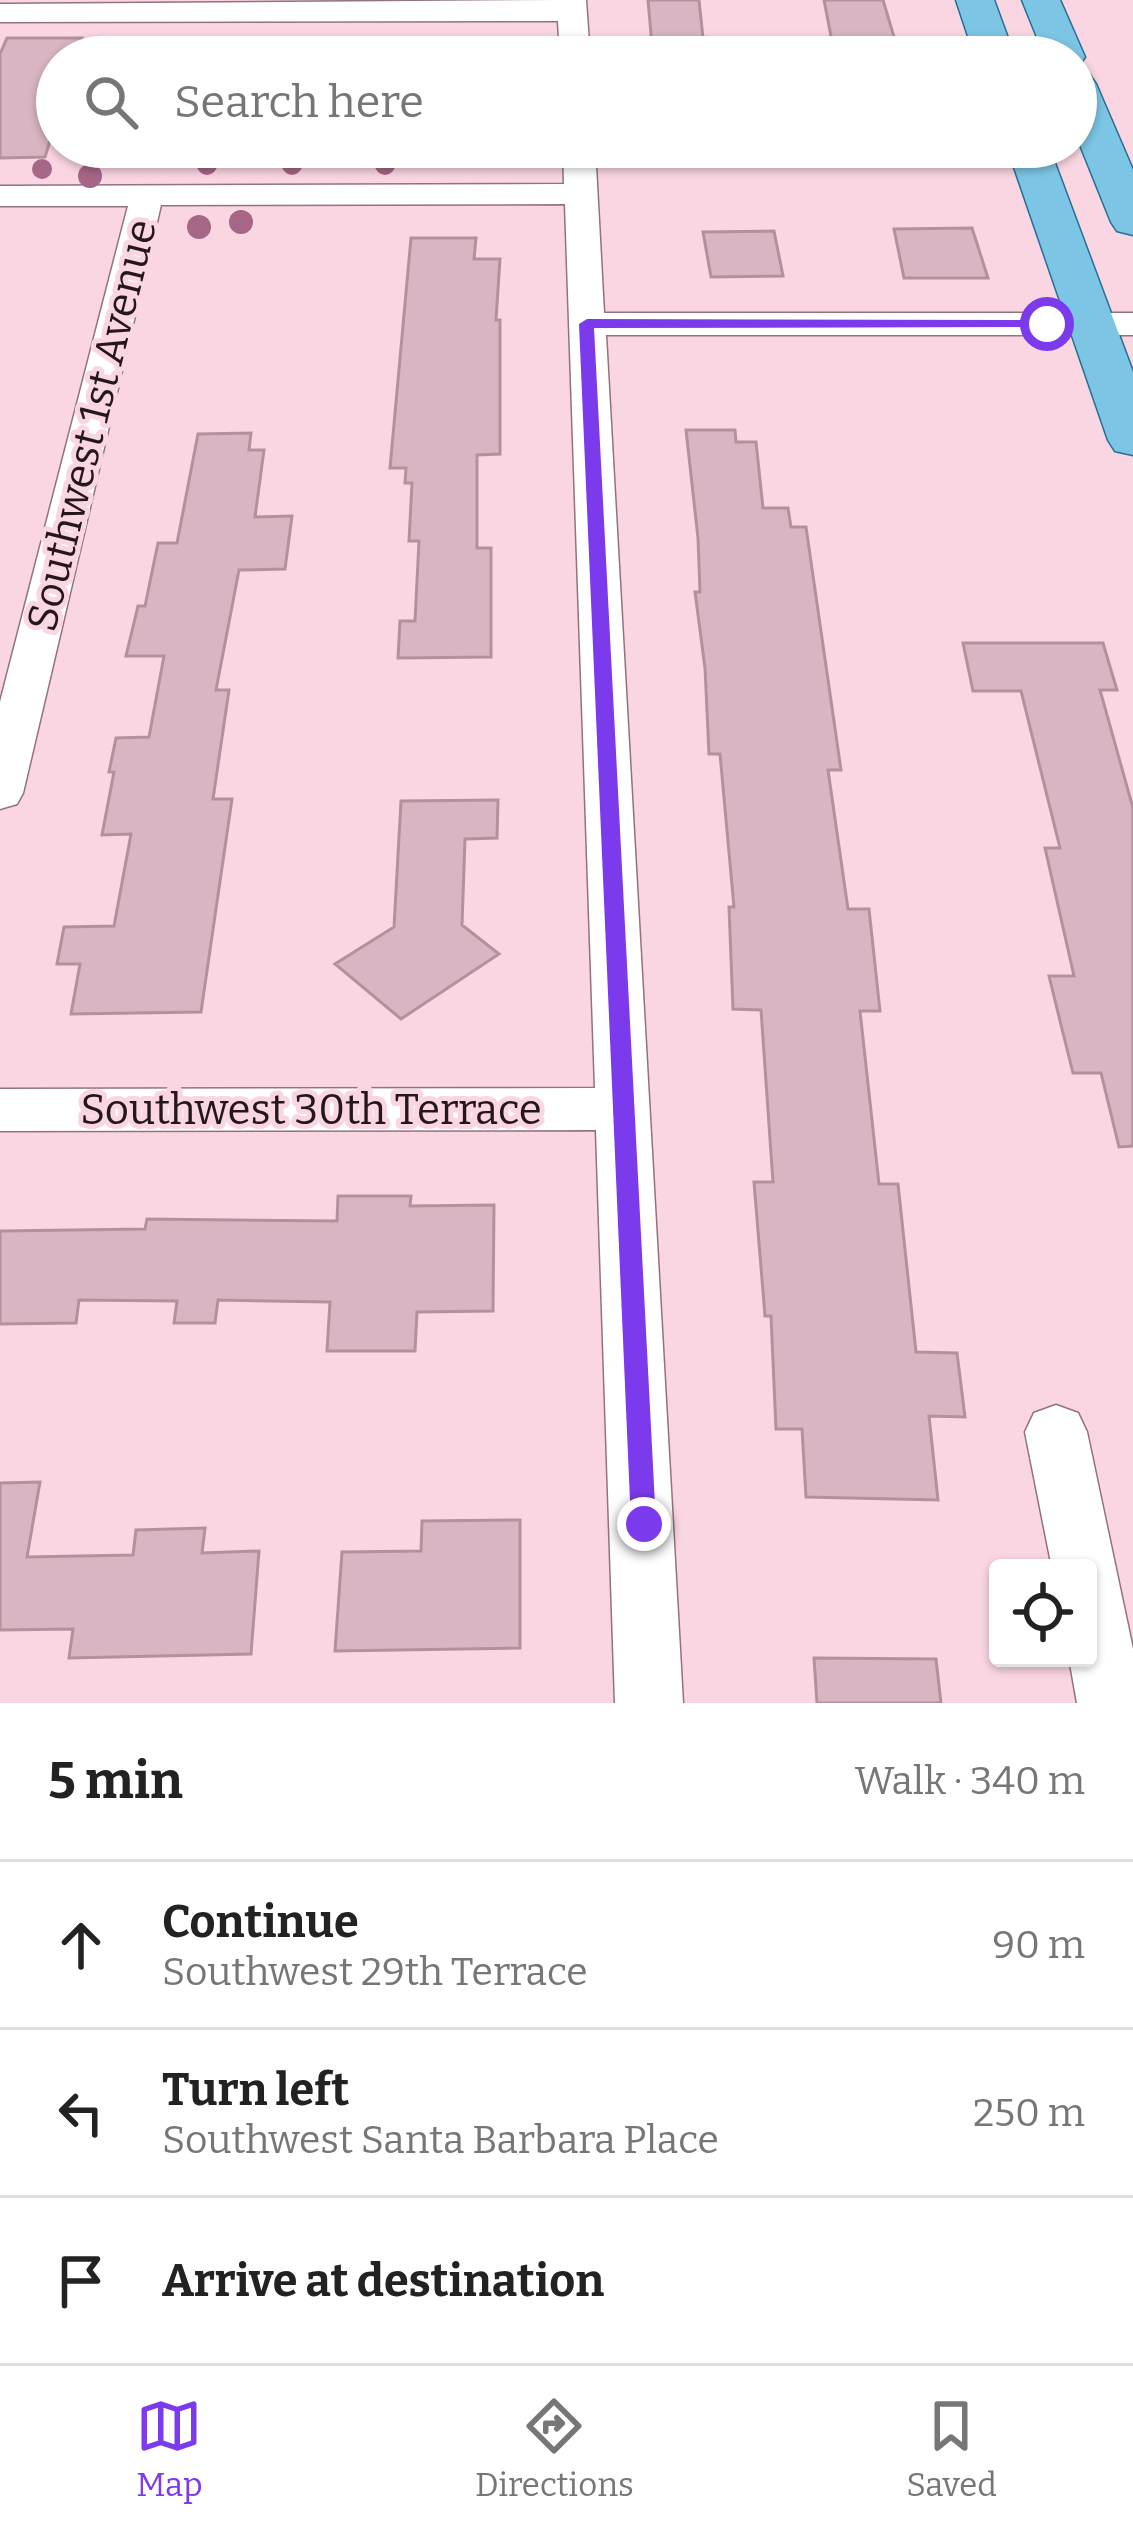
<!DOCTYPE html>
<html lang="en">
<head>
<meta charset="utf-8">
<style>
	:root { --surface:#fff; --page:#f6f6f6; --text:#222; --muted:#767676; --line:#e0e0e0; --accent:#7c3aed }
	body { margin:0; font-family:Bitter,serif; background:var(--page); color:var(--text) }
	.controls { position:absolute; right:36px; bottom:36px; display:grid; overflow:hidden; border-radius:12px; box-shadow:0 3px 9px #0004 }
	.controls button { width:108px; height:108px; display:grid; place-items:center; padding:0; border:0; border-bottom:3px solid var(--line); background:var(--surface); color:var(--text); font:60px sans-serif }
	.stop { position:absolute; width:36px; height:36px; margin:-27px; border:9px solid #7c3aed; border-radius:50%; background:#fff }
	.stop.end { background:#7c3aed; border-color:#fff; box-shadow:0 3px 12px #0008 }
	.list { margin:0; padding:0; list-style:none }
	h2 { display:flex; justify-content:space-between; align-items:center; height:156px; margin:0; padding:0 48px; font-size:51px }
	h2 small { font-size:39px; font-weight:400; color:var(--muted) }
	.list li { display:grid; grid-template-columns:78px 1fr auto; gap:36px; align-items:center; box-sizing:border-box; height:168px; padding:0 48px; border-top:3px solid var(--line) }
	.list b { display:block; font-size:45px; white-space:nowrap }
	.list p { margin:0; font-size:39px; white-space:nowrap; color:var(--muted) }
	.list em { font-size:39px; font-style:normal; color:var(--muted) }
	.icon { flex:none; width:66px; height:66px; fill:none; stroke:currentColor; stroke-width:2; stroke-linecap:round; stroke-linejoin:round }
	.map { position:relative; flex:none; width:1133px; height:1703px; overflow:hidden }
	.search { position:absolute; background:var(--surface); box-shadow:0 3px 9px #0004; left:36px; right:36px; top:36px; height:132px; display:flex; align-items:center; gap:30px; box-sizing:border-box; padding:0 42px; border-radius:66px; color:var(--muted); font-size:45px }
	.sheet { height:660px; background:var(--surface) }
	nav { display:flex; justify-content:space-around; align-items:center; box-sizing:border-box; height:168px; border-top:3px solid var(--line); background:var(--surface); font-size:33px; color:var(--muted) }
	nav a { display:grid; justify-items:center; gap:6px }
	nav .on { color:var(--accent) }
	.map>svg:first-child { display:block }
	.building { fill:#d8b5c2; stroke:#b2919d; stroke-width:3 }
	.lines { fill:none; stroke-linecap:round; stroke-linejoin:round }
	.minor-casing { stroke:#92727f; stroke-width:3 }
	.major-casing { stroke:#266f93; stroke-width:3 }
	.minor { fill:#fff; fill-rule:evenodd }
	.major { fill:#7dc5e5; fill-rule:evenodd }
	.tree { fill:#a66686 }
	.route { fill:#7c3aed }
	.labels { text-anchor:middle; stroke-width:10; stroke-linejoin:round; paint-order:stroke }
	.street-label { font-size:42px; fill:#24171c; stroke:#fad6e3 }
</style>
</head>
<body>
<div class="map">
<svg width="1133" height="1703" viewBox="0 0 1133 1703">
	<rect width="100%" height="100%" fill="#fad6e3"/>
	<!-- building -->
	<path class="building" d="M648 0H699L705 57H653Z
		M824 0H883L900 57H835Z
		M7 38H82L76 57H57V118L45 157 0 158V54Z
		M972 228 988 278H904L894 229Z
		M774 231 783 276 711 277 703 232Z
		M411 238H476L474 259H500L496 320H500V454L477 455V548H491V657L398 658 400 621H415L419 541H409L412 483H405L406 468H390Z
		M686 430H735L736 442H756L763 508H788L791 527H806L841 770H828L848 909H869L880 1011H860L879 1184H898L916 1352 957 1353 965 1417 929 1416 938 1500 806 1497 802 1429H776L771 1316H765L754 1182H773L761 1010 733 1009 729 907H734L720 754H709L705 668 695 592H700L698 538Z
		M251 433 249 450H264L255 517 292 516 285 569 239 570 216 690H229L213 799H232L201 1012 71 1014 80 964H57L64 927 114 926 131 834 102 835 114 772H109L116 738 149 737 164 656H126L138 606H145L158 543H177L198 434Z
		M963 643H1103L1117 690H1100L1133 808V1146L1119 1147 1101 1073H1073L1063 1033 1049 976H1074L1045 848H1060L1021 691H973Z
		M498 800 497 838 465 839 462 925 499 954 401 1019 335 964 394 927 401 801Z
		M338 1196H411L410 1206 494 1205 493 1311 417 1312 415 1351H327L330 1302 218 1300 215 1323H174L177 1301 79 1300 76 1323 0 1324V1231L145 1229 147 1219 337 1221Z
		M40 1482 27 1557 133 1555 136 1530 205 1528 202 1553 259 1551 251 1654 69 1658 73 1629 0 1630V1483Z
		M520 1520V1648L335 1651 342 1552 421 1551 422 1521Z
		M814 1658 936 1659 941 1703H817Z"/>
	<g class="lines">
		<defs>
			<path id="minor" d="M558 0H586L590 57H560L558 21 0 22V4Z
				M563 147H595L604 313H1133V335H606L683 1703H615L596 1130 0 1131V1089L595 1088 565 204 161 205 23 793 17 804 0 809V702L128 206H0V186L564 184Z
				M1056 1405 1078 1413 1087 1432 1133 1649V1703H1077L1069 1658H1088V1568H1052L1025 1432 1034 1413Z"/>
			<path id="major" d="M956 0H994L1015 57H975Z
				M1022 0H1060L1085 57 1079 65 1076 57H1045Z
				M1076 72 1090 75 1096 84 1133 170V235L1117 231 1111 222 1076 135Z
				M1007 147H1049L1133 372V455L1115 451 1108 440Z"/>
		</defs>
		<!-- minor casing -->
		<use href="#minor" class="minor-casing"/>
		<!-- major casing -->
		<use href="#major" class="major-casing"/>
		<!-- minor -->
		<use href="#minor" class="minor"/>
		<!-- major -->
		<use href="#major" class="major"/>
	</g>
	<!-- trees -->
	<g class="tree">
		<circle cx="207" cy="165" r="10"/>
		<circle cx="292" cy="165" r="10"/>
		<circle cx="385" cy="165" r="10"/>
		<circle cx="42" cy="169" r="10"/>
		<circle cx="90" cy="176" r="12"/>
		<circle cx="241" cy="222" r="12"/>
		<circle cx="199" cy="227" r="12"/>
	</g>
	<!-- route -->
	<path class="route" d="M1047 320 1052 327 594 328 656 1524 644 1536 631 1524 579 324 587 319Z"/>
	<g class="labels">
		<!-- street labels -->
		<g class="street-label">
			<text transform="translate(91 425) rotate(-76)" y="15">Southwest 1st Avenue</text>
			<text x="311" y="1124">Southwest 30th Terrace</text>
		</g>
	</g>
</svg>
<div class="controls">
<button><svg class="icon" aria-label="locate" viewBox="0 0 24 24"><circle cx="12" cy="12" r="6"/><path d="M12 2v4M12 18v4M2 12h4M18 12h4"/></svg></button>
</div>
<div class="stop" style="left:1047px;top:324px"></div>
<div class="stop end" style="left:644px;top:1524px"></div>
<div class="search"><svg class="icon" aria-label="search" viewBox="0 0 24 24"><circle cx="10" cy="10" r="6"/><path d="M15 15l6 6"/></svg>Search here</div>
</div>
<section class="sheet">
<h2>5 min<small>Walk · 340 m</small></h2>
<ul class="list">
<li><svg class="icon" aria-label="ahead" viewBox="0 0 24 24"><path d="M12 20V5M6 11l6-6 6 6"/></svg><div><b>Continue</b><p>Southwest 29th Terrace</p></div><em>90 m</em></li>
<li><svg class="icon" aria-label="left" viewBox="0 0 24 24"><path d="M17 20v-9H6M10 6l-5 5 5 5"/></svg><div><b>Turn left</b><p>Southwest Santa Barbara Place</p></div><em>250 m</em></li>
<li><svg class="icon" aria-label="arrive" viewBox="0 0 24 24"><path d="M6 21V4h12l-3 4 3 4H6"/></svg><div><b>Arrive at destination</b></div></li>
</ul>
</section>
<nav>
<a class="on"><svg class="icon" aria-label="map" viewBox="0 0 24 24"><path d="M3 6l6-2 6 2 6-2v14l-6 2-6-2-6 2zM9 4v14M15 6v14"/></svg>Map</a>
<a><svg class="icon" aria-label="directions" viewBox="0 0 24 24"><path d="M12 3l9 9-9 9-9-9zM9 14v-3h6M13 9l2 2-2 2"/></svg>Directions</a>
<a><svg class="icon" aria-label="saved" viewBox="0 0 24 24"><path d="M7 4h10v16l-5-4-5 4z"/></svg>Saved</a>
</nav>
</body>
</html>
